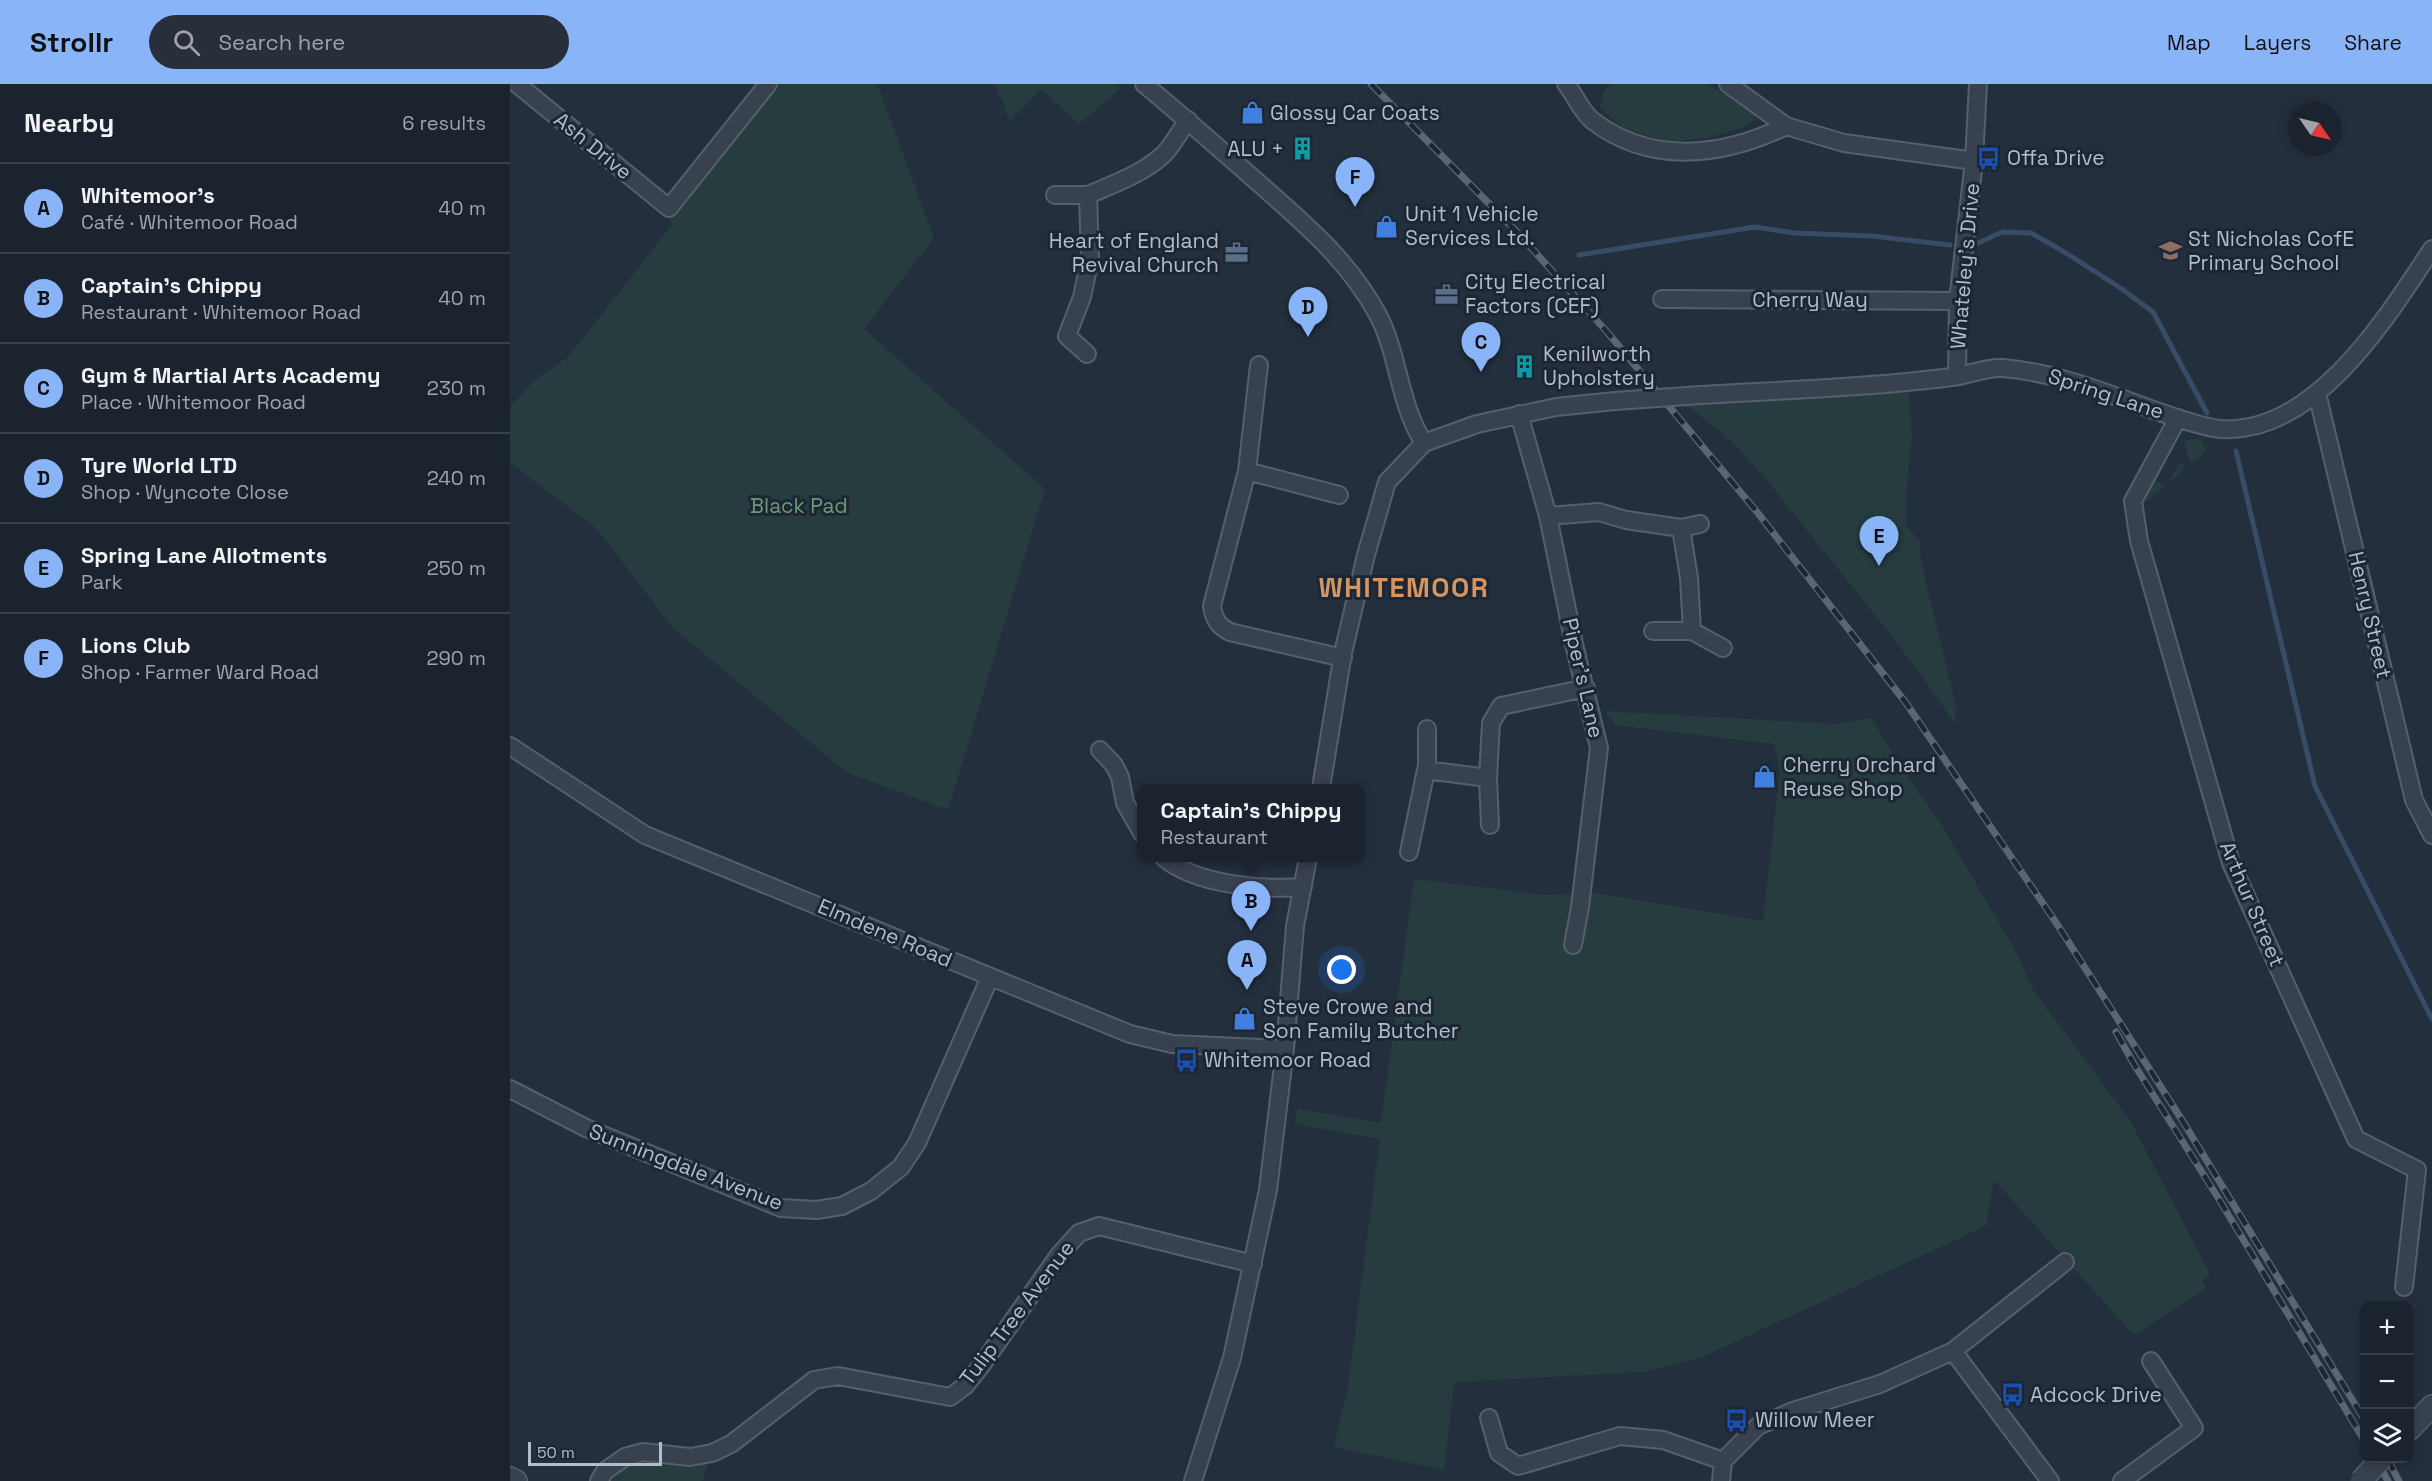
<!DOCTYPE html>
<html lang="en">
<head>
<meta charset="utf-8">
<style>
	:root { --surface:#1b232e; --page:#282f3a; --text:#f1f3f6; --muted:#a0a4aa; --line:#39404a; --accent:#8ab4f8 }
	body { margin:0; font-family:"Space Grotesk",sans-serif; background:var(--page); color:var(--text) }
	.controls { position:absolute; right:18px; bottom:18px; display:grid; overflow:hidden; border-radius:12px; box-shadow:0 3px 9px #0003 }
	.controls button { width:54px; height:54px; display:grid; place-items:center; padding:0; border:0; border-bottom:2px solid var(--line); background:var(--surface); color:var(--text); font:30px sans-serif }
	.compass { position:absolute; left:1778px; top:18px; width:54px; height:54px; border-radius:50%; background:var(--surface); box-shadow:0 3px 9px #0003; rotate:124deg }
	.scale { position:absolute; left:18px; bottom:15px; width:134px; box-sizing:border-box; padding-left:6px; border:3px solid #b4bcc9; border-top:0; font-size:16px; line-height:21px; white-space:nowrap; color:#b4bcc9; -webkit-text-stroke:4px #1d2633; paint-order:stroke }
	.you { position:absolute; left:832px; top:886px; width:21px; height:21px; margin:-15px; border:4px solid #fff; border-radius:50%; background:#1a73e8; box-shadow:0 0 0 9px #1a73e833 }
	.badge { display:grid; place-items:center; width:39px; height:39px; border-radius:50%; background:var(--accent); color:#111; font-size:20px; font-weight:700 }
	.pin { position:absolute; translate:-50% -50px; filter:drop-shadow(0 2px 3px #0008) }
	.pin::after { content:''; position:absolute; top:32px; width:21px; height:18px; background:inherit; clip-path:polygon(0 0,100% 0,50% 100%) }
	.popup { position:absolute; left:627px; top:700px; width:228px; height:78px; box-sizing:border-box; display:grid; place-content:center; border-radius:12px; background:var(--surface); filter:drop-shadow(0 2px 4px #0005); font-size:20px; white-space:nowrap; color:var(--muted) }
	.popup b { font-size:22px; color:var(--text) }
	.popup::after { content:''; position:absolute; left:50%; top:100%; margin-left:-12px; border:12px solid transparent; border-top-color:var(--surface) }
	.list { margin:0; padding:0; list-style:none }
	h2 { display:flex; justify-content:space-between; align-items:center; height:78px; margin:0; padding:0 24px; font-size:26px }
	h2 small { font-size:20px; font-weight:400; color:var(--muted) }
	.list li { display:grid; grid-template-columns:39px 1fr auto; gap:18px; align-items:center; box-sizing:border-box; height:90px; padding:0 24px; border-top:2px solid var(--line) }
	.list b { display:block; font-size:22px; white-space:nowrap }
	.list p { margin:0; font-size:20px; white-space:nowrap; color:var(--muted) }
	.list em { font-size:20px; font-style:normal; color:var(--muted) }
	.icon { flex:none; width:33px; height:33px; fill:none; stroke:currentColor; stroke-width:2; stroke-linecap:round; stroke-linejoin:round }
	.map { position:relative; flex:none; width:1922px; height:1397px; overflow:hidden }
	header { display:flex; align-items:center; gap:36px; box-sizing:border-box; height:84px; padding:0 30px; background:var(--accent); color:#111 }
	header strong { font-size:28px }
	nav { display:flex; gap:33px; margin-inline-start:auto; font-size:21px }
	.search { width:420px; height:54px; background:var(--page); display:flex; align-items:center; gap:15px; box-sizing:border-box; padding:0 21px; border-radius:33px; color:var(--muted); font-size:22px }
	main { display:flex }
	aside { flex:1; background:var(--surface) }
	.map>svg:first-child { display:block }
	.green { fill:#263c3f }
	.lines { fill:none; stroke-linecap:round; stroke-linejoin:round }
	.stream { stroke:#394c67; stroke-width:5 }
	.minor-casing { stroke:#565f6c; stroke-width:20 }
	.tertiary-casing { stroke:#565f6c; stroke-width:24 }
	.minor { stroke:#38414e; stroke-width:16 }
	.tertiary { stroke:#38414e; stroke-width:21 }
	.rail-casing { stroke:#5a6575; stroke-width:7 }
	.rail { stroke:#1d2633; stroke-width:4.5; stroke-dasharray:14; stroke-linecap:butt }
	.minor-bridge-casing { stroke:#565f6c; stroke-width:20; stroke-linecap:butt }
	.tertiary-bridge-casing { stroke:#565f6c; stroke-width:24; stroke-linecap:butt }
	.minor-bridge { stroke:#38414e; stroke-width:16 }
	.tertiary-bridge { stroke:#38414e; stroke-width:21 }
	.labels { text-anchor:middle; stroke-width:6; stroke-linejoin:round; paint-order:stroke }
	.poi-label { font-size:21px; fill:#b4bcc9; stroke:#1d2633; text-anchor:start }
	.street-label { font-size:21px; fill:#b4bcc9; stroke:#1d2633 }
	.park-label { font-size:21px; fill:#6b9a76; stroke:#1d2633 }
	.district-label { font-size:27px; font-weight:bold; letter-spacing:1.5px; fill:#d59563; stroke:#1d2633 }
</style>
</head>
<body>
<header>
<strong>Strollr</strong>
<div class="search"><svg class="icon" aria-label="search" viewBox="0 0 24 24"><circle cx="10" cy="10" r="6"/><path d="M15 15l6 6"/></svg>Search here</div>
<nav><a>Map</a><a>Layers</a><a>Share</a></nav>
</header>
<main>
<aside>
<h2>Nearby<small>6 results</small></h2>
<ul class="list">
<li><span class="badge">A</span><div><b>Whitemoor's</b><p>Café · Whitemoor Road</p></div><em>40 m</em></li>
<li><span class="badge">B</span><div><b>Captain's Chippy</b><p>Restaurant · Whitemoor Road</p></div><em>40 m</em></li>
<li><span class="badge">C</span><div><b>Gym &amp; Martial Arts Academy</b><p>Place · Whitemoor Road</p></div><em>230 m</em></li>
<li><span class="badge">D</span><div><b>Tyre World LTD</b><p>Shop · Wyncote Close</p></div><em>240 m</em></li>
<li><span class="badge">E</span><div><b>Spring Lane Allotments</b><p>Park</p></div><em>250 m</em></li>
<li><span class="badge">F</span><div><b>Lions Club</b><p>Shop · Farmer Ward Road</p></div><em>290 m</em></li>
</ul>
</aside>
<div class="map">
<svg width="1922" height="1397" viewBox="0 0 1922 1397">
	<rect width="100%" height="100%" fill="#242f3e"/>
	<!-- green -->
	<path class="green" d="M258 0H367L424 154 354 245 535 405 438 726 336 688 163 544 87 445 0 378V323L25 296 58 273 162 141 159 124Z
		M485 0H606L611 4 569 40 531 5 500 37Z
		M1102 0H1196L1229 18 1247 34 1232 44 1196 54 1159 58 1114 45 1090 23 1094 7Z
		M1399 306 1402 353 1396 413V441L1410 458V469L1415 495 1446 622 1444 639C1402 574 1351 514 1302 453 1264 406 1228 353 1175 322Z
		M1681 355 1691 356 1696 367 1681 379 1673 358Z
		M1671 377 1675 385 1633 420 1643 399 1649 398 1656 402Z
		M1095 627 1328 640 1361 634 1391 683 1431 740 1506 868 1524 907 1621 1038 1700 1190 1692 1198 1697 1204 1624 1251 1484 1096 1476 1142 1192 1273 1134 1288 944 1298 934 1386 824 1363 838 1302 870 1055 785 1040 787 1025 871 1039 904 795 1034 811 1084 809 1253 837 1270 687 1264 660 1105 641Z
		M202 1369 192 1397H89L115 1373Z"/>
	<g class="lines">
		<!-- stream -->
		<path class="stream" d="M1464 161 1492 148 1521 149 1556 169 1612 205 1643 228 1697 329
			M1069 171 1245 143 1285 149 1362 152 1440 161
			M1726 367 1805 702 1922 935"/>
		<defs>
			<path id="minor" d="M7 0 159 124 258 0
				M634 0C674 33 713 68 752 102 797 142 839 177 868 231 889 271 889 321 914 359
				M1056 0C1066 12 1071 28 1083 37 1142 82 1214 72 1276 42L1334 59 1464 77
				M1218 0 1276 42
				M545 111H578
				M1152 215 1448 217
				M577 270 557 252 572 213 580 175 578 111C604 100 632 90 653 71 663 61 670 47 678 36
				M749 281 737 387 702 522C704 535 708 542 720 548L833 574
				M1447 292 1448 217 1464 77 1468 0
				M1807 309 1904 716 1922 751
				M1191 311C1256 307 1321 305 1386 299 1407 297 1428 295 1449 292 1463 289 1479 283 1493 284 1554 289 1609 315 1667 334 1680 338 1697 344 1711 345 1805 351 1877 233 1922 165
				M1009 330 1038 432 1064 560 1089 664 1070 823 1063 861
				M1668 334 1623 417 1629 457 1721 779 1846 1055 1907 1086 1894 1203
				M737 387 829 411
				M1038 432 1089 428 1116 436 1171 444 1179 494 1182 547 1213 564
				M1171 444 1190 440
				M1143 547H1182
				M0 662 135 751 620 950 662 960 775 965
				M590 666 604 681 610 693 615 719 632 749
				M916 686 978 694
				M811 704 833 569 856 471 877 398 914 359 967 340 1046 323 1105 317
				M980 741 978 694 981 639 991 622 1076 604
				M899 768 917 681V645
				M654 774C687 801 751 806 793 803
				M0 1005 76 1044 271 1124 306 1126 332 1122 361 1107 391 1083 407 1059 480 893
				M1443 1267 1540 1397
				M979 1334 989 1369 1008 1382 1110 1352 1153 1356 1213 1377
				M89 1397 95 1387 115 1373 133 1368 180 1373 202 1369 221 1360 304 1296 328 1292 440 1313 455 1302 471 1282 549 1171 569 1149 589 1142 743 1180
				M683 1397 722 1274 758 1106 775 965 785 842 798 774
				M1211 1397 1213 1377 1248 1342 1283 1327 1370 1300 1443 1267 1555 1178
				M1612 1397 1684 1344 1641 1277"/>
			<path id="tertiary" d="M1900 1345 1922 1322
				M0 1394 6 1397"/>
		</defs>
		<!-- minor casing -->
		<use href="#minor" class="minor-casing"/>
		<!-- tertiary casing -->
		<use href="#tertiary" class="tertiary-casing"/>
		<!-- minor -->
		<use href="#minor" class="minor"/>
		<!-- tertiary -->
		<use href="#tertiary" class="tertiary"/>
		<defs>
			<path id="rail" d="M861 0 1007 148 1098 249 1247 428 1396 619 1547 840 1672 1036 1854 1335
				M1606 948 1625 982 1707 1112 1854 1356
				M1865 1374 1878 1397
				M1877 1374 1889 1397"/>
		</defs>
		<!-- rail casing -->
		<use href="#rail" class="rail-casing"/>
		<!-- rail -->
		<use href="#rail" class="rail"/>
		<defs>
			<path id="minor-bridge" d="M1105 317 1191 311"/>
			<path id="tertiary-bridge" d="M1851 1397 1872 1374"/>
		</defs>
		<!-- minor-bridge casing -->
		<use href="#minor-bridge" class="minor-bridge-casing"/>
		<!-- tertiary-bridge casing -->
		<use href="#tertiary-bridge" class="tertiary-bridge-casing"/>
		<!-- minor-bridge -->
		<use href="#minor-bridge" class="minor-bridge"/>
		<!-- tertiary-bridge -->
		<use href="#tertiary-bridge" class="tertiary-bridge"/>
	</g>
	<!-- icons -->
	<defs>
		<symbol id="shop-bare" viewBox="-9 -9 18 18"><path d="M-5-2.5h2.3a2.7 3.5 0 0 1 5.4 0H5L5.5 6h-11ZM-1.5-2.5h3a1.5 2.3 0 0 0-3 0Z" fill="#3f7fe0" stroke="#1d2633" stroke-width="2.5" paint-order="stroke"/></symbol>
		<symbol id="building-bare" viewBox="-9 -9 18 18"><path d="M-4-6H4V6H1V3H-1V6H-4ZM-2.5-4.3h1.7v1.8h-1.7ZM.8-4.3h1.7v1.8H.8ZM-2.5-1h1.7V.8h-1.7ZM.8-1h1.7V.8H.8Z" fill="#0f9aa8" stroke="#1d2633" stroke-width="2.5" paint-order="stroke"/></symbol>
		<symbol id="bus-bare" viewBox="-9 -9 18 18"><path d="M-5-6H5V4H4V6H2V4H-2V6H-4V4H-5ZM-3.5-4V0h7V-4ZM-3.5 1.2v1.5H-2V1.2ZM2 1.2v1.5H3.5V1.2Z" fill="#1a4fb4" stroke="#1d2633" stroke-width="2.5" paint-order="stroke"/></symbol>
		<symbol id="school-bare" viewBox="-9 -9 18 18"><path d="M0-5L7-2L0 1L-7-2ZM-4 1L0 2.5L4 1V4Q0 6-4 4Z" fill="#8d6e63" stroke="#1d2633" stroke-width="2.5" paint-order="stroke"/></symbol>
		<symbol id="office-bare" viewBox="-9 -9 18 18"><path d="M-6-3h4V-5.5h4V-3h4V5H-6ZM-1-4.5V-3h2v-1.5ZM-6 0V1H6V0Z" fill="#5c6f8a" stroke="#1d2633" stroke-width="2.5" paint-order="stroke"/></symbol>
	</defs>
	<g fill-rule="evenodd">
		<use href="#shop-bare" x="726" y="12" width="33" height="33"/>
		<use href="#building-bare" x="776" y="48" width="33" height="33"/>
		<use href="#bus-bare" x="1462" y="58" width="33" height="33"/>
		<use href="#shop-bare" x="860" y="126" width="33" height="33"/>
		<use href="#school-bare" x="1644" y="150" width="33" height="33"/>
		<use href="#office-bare" x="710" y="152" width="33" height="33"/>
		<use href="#office-bare" x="920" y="194" width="33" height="33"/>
		<use href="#building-bare" x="998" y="266" width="33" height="33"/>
		<use href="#shop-bare" x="1238" y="676" width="33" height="33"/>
		<use href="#shop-bare" x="718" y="918" width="33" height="33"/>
		<use href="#bus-bare" x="660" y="960" width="33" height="33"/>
		<use href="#bus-bare" x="1486" y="1294" width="33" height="33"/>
		<use href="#bus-bare" x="1210" y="1320" width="33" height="33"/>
	</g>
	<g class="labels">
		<!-- poi labels -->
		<g class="poi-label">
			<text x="760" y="36">Glossy Car Coats</text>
			<text x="774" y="72" text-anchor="end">ALU +</text>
			<text x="1497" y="81">Offa Drive</text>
			<text x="895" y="137">Unit 1 Vehicle<tspan x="895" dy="24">Services Ltd.</tspan></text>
			<text x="1678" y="162">St Nicholas CofE<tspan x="1678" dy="24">Primary School</tspan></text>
			<text x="709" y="164" text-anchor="end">Heart of England<tspan x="709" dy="24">Revival Church</tspan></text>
			<text x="955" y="205">City Electrical<tspan x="955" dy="24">Factors (CEF)</tspan></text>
			<text x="1033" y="277">Kenilworth<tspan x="1033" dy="24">Upholstery</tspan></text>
			<text x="1273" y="688">Cherry Orchard<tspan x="1273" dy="24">Reuse Shop</tspan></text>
			<text x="753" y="930">Steve Crowe and<tspan x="753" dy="24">Son Family Butcher</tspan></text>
			<text x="694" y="983">Whitemoor Road</text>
			<text x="1520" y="1318">Adcock Drive</text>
			<text x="1245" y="1343">Willow Meer</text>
		</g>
		<!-- street labels -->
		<g class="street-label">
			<text transform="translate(83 62) rotate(39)" y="7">Ash Drive</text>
			<text transform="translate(1455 182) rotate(-85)" y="7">Whateley's Drive</text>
			<text x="1300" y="223">Cherry Way</text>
			<text transform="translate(1596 310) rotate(18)" y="7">Spring Lane</text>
			<text transform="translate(1860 531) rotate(77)" y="7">Henry Street</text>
			<text transform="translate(1073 594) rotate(77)" y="7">Piper's Lane</text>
			<text transform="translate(1742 820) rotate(67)" y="7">Arthur Street</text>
			<text transform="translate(375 849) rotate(23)" y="7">Elmdene Road</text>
			<text transform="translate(176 1083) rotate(21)" y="7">Sunningdale Avenue</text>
			<text transform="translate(507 1229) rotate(-53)" y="7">Tulip Tree Avenue</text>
		</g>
		<!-- park labels -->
		<g class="park-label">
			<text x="289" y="429">Black Pad</text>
		</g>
		<!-- district labels -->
		<g class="district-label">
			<text x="894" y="513">WHITEMOOR</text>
		</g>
	</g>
</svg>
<div class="controls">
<button>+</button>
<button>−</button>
<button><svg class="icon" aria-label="layers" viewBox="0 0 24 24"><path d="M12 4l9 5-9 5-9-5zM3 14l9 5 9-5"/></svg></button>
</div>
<svg class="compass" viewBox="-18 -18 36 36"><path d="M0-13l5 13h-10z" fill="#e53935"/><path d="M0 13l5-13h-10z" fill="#a0a4aa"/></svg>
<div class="scale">50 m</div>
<div class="you"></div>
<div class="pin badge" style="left:737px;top:906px">A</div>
<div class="pin badge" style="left:741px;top:847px">B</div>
<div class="popup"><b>Captain's Chippy</b>Restaurant</div>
<div class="pin badge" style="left:971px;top:288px">C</div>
<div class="pin badge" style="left:798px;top:253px">D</div>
<div class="pin badge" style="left:1369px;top:482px">E</div>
<div class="pin badge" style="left:845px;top:123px">F</div>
</div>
</main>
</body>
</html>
